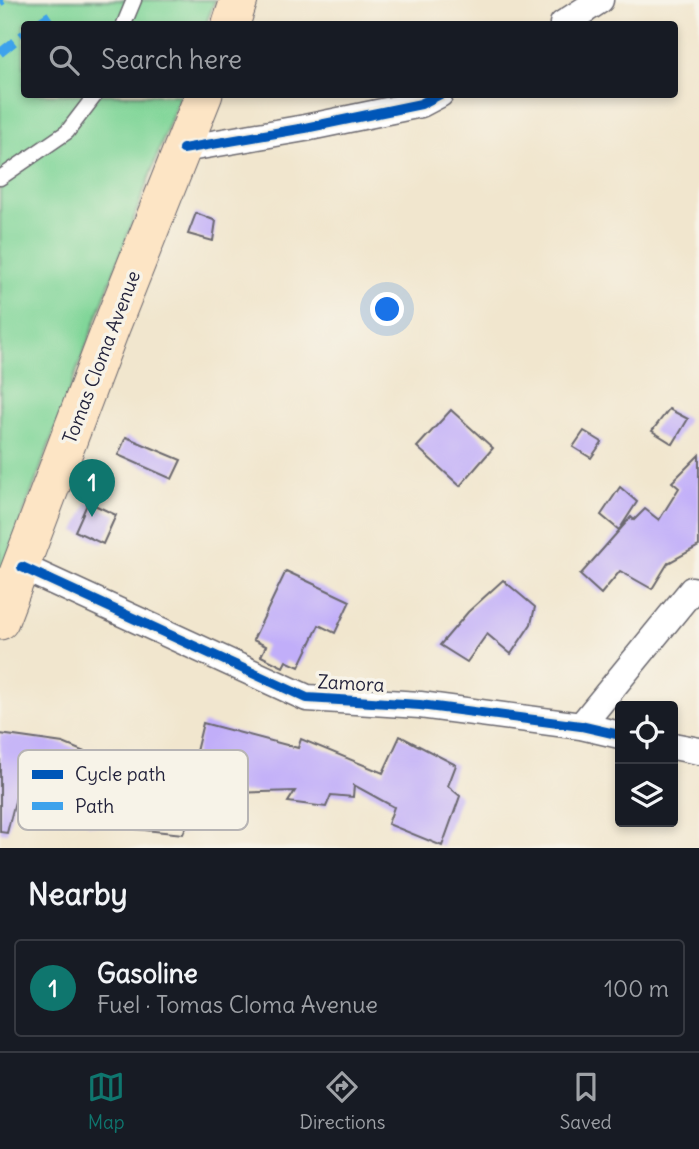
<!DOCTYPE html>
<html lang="en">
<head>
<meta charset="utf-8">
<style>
	:root { --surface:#171b24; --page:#20242c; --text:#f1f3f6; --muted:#9ea1a6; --line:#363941; --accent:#0f766e }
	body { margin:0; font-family:Delius,sans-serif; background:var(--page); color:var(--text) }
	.controls { position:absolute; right:21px; bottom:21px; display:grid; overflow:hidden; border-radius:7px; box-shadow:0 4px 10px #0003 }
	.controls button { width:63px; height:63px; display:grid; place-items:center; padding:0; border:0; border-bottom:2px solid var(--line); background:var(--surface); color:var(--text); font:35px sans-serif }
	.you { position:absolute; left:388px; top:310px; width:24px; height:24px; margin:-18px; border:5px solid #fff; border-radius:50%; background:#1a73e8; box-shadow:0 0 0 10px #1a73e833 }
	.badge { display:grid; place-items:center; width:46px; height:46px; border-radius:50%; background:var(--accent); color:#fff; font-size:23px; font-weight:700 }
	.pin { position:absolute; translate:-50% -58px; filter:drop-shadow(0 2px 4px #0008) }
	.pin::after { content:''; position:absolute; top:37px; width:24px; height:21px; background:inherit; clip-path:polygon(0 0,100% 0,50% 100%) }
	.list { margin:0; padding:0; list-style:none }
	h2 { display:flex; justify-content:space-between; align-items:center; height:91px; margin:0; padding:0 28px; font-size:30px }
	h2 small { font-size:23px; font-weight:400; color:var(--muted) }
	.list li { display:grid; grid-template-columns:46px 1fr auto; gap:21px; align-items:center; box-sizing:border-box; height:98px; margin:0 14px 14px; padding:0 14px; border:2px solid var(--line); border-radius:7px }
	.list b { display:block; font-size:26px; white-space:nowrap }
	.list p { margin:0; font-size:23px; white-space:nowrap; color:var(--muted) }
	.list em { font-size:23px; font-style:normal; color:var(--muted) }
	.icon { flex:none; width:38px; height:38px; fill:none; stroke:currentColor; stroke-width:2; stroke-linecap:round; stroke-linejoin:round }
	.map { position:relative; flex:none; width:699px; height:848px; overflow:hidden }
	.search { position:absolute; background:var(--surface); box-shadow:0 4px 10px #0003; left:21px; right:21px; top:21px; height:77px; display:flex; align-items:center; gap:18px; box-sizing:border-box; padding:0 24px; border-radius:7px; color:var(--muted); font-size:26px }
	.sheet { height:203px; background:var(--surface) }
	nav { display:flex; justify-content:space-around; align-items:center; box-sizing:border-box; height:98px; border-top:2px solid var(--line); background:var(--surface); font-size:19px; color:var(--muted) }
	nav a { display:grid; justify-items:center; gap:4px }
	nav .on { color:var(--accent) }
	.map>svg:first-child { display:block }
	.green { fill:#81d699; stroke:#527c6a; stroke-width:2 }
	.building { fill:#c1aef9 }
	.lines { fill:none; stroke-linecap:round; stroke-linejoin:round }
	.service-casing { stroke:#6a676e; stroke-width:17 }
	.minor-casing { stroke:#6a676e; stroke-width:29 }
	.secondary-casing { stroke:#6a676e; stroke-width:39 }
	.service { stroke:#fff; stroke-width:14 }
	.minor { stroke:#fff; stroke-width:26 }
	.secondary { stroke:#fde5c5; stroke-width:37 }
	.quiet { stroke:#3ea2ec; stroke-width:9; stroke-dasharray:18 9; stroke-linecap:butt }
	.cycleway-casing { stroke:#f7f3e8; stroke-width:15 }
	.cycleway { stroke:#0057b8; stroke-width:10 }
	.labels { text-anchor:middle; stroke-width:7; stroke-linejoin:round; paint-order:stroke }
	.street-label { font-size:19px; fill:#22223b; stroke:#f7f3e8 }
	.key { fill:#f7f3e8; stroke:#b7b4b4; stroke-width:2 }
	.key-label { font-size:19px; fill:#22223b }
</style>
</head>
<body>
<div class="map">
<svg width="699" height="848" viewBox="0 0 699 848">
	<rect width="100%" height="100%" fill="#f7f3e8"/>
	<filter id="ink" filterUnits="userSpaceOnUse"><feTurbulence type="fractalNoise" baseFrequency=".0143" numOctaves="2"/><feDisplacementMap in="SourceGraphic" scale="14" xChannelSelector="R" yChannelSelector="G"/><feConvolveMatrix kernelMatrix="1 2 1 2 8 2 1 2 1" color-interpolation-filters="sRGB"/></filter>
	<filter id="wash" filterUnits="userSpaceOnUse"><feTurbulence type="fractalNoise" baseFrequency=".00686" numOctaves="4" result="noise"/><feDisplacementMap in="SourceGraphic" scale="28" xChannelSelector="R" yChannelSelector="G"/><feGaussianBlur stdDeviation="1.57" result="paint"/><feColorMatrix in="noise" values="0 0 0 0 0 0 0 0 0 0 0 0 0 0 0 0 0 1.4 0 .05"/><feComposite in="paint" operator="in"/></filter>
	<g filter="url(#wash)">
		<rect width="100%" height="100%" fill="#f1e6ce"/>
		<!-- green -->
		<path class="green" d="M0 0H215L206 24H24V94L180 95 0 577Z"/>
		<g id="blocks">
			<!-- building -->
			<path class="building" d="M196 213 216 221 213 241 188 234Z
				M669 409 688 419 673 444 652 431Z
				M451 410 493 448 460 486 417 447Z
				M584 431 602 442 591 458 573 447Z
				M126 437 181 460 172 479 118 455Z
				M699 455V546L668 563 652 589 620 571 601 594 580 575 631 517 634 520 645 509 659 520 679 488 672 482Z
				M620 487 637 502 619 530 601 515Z
				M88 502 116 515 103 544 75 531Z
				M286 571 350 601 335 633 319 625 299 667 286 661 283 667 261 656 266 646 253 640Z
				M503 580 535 607 531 624 511 654 487 634 467 662 440 645 468 612Z
				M203 723 298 748 301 739 383 773 400 736 456 765 448 786 460 796 442 846 388 824 394 807 354 785 353 797 331 795 326 807 288 802 295 791 200 794 183 834 87 824 88 784 186 792Z
				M0 734 63 743 99 758 88 784 21 778 7 833 0 832Z"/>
		</g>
	</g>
	<g filter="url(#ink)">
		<use href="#blocks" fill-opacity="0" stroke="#6a676e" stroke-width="2"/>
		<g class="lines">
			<defs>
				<path id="service" d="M124 24 134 0
					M0 178 67 132 96 94"/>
				<path id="minor" d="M563 24 600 0
					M183 149 305 128 421 104 440 94
					M22 567 307 698 420 705 581 726 620 735
					M581 726 692 590
					M673 746 699 751"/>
				<path id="secondary" d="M231 24 239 0
					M0 621 110 330 204 94"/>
			</defs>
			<!-- service casing -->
			<use href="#service" class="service-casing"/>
			<!-- minor casing -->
			<use href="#minor" class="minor-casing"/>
			<!-- secondary casing -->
			<use href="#secondary" class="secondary-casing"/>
			<!-- service -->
			<use href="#service" class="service"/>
			<!-- minor -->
			<use href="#minor" class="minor"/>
			<!-- secondary -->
			<use href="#secondary" class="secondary"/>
			<!-- quiet -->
			<path class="quiet" d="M0 2 3 0
				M37 24 50 15
				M0 53 24 34"/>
			<defs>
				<path id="cycleway" d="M183 149 305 128 421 104 440 94
					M22 567 307 698 420 705 581 726 620 735"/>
			</defs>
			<!-- cycleway casing -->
			<use href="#cycleway" class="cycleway-casing"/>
			<!-- cycleway -->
			<use href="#cycleway" class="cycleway"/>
		</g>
	</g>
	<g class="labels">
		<!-- street labels -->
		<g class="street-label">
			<text transform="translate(101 357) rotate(-69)" y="7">Tomas Cloma Avenue</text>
			<text transform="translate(351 683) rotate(3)" y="7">Zamora</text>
		</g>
	</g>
	<!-- legend -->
	<rect x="18" y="750" width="230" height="80" rx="10" class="key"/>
	<rect x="32" y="770" width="31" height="9" fill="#0057b8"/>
	<rect x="32" y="802" width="31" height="8" fill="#3ea2ec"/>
	<g class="key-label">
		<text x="75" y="781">Cycle path</text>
		<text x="75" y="813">Path</text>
	</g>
</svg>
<div class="controls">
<button><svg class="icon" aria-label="locate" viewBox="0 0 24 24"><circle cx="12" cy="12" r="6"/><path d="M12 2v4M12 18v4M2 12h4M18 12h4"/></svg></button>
<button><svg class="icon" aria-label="layers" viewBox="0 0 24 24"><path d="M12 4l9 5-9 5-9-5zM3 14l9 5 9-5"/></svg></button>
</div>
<div class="you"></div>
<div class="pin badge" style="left:92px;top:517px">1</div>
<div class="search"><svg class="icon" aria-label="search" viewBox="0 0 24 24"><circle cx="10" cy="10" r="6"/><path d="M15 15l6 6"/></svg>Search here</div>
</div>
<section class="sheet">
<h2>Nearby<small></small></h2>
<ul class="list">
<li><span class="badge">1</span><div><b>Gasoline</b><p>Fuel · Tomas Cloma Avenue</p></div><em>100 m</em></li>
</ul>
</section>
<nav>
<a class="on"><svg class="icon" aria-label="map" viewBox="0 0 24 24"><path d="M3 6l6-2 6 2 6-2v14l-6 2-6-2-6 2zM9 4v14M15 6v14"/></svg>Map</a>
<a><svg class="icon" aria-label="directions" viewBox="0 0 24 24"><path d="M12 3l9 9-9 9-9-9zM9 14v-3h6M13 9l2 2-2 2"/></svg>Directions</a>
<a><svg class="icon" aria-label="saved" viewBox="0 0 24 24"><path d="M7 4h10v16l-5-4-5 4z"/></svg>Saved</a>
</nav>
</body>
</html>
